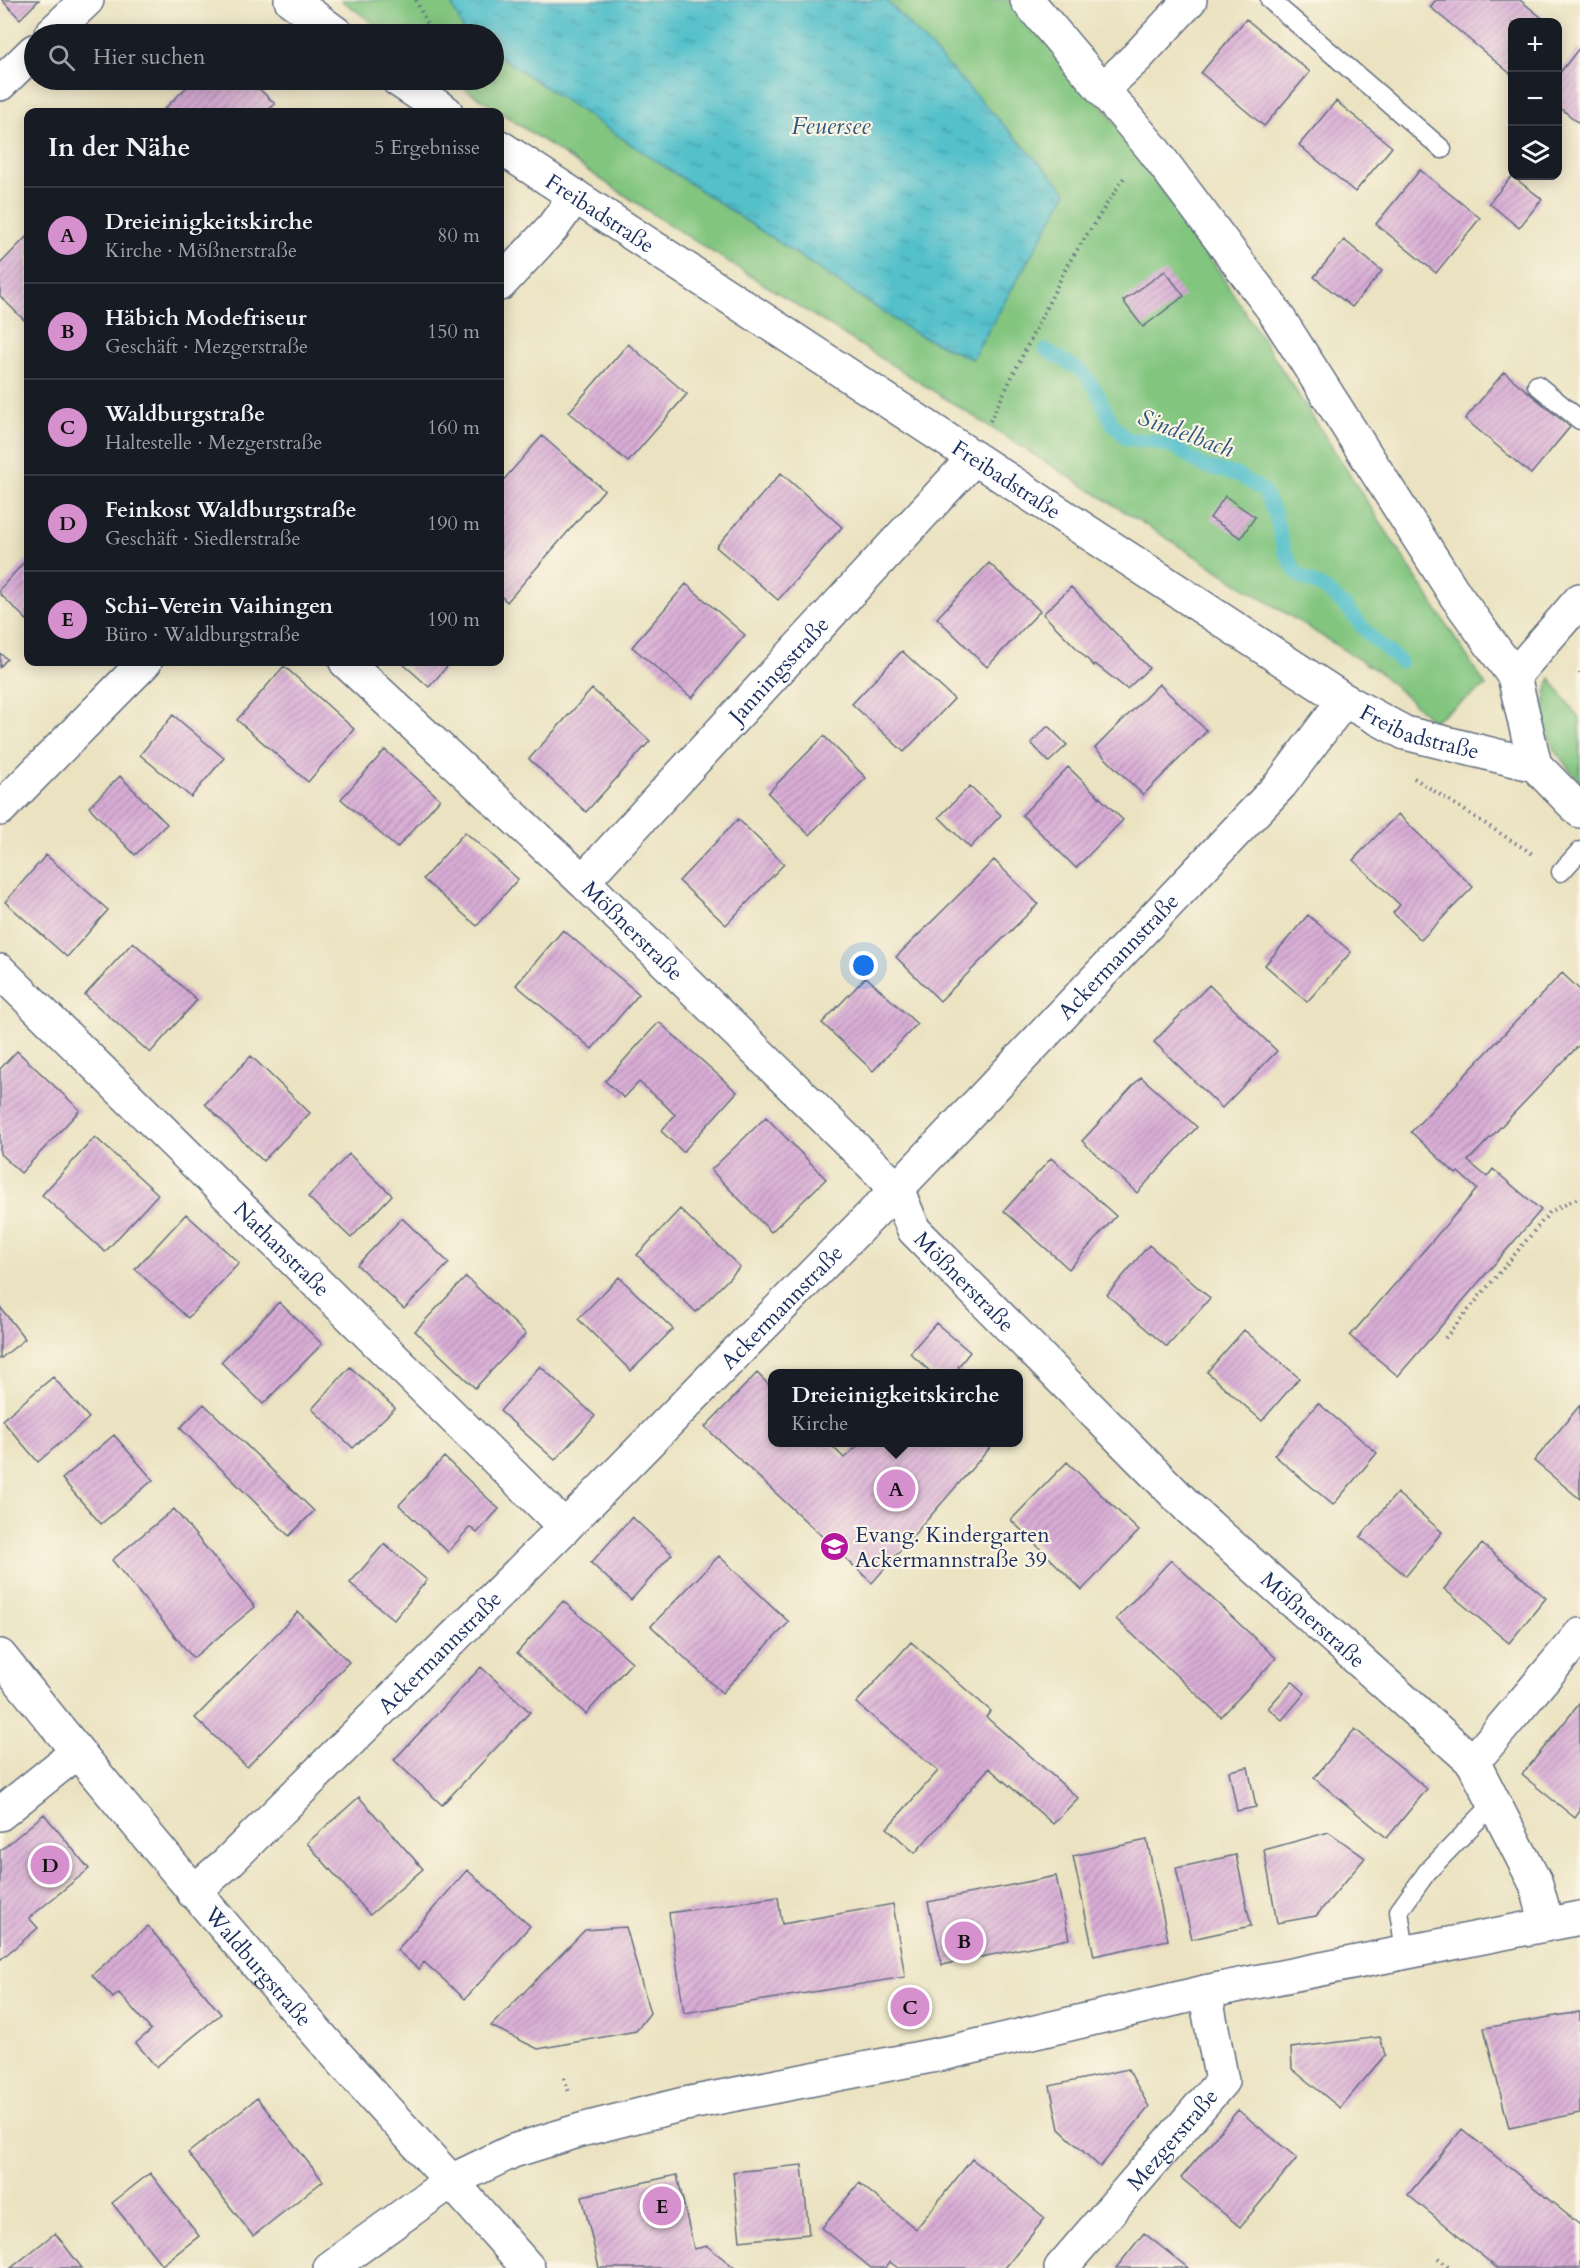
<!DOCTYPE html>
<html lang="de">
<head>
<meta charset="utf-8">
<style>
	:root { --surface:#171b24; --page:#242831; --text:#f1f3f6; --muted:#9ea1a6; --line:#363941; --accent:#d690ce }
	body { margin:0; font-family:Cardo,serif; background:var(--page); color:var(--text) }
	.controls { position:absolute; right:18px; top:18px; display:grid; overflow:hidden; border-radius:12px; box-shadow:0 3px 15px #0003 }
	.controls button { width:54px; height:54px; display:grid; place-items:center; padding:0; border:0; border-bottom:2px solid var(--line); background:var(--surface); color:var(--text); font:30px sans-serif }
	.you { position:absolute; left:864px; top:966px; width:21px; height:21px; margin:-15px; border:4px solid #fff; border-radius:50%; background:#1a73e8; box-shadow:0 0 0 9px #1a73e833 }
	.badge { display:grid; place-items:center; width:39px; height:39px; border-radius:50%; background:var(--accent); color:#111; font-size:20px; font-weight:700 }
	.pin { position:absolute; translate:-50% -50%; border:3px solid #fff; box-shadow:0 2px 6px #0006 }
	.popup { position:absolute; left:768px; top:1369px; width:255px; height:78px; box-sizing:border-box; display:grid; place-content:center; border-radius:12px; background:var(--surface); filter:drop-shadow(0 2px 4px #0005); font-size:20px; white-space:nowrap; color:var(--muted) }
	.popup b { font-size:22px; color:var(--text) }
	.popup::after { content:''; position:absolute; left:50%; top:100%; margin-left:-12px; border:12px solid transparent; border-top-color:var(--surface) }
	.list { margin:0; padding:0; list-style:none }
	h2 { display:flex; justify-content:space-between; align-items:center; height:78px; margin:0; padding:0 24px; font-size:26px }
	h2 small { font-size:20px; font-weight:400; color:var(--muted) }
	.list li { display:grid; grid-template-columns:39px 1fr auto; gap:18px; align-items:center; box-sizing:border-box; height:96px; padding:0 24px; border-top:2px solid var(--line) }
	.list b { display:block; font-size:22px; white-space:nowrap }
	.list p { margin:0; font-size:20px; white-space:nowrap; color:var(--muted) }
	.list em { font-size:20px; font-style:normal; color:var(--muted) }
	.icon { flex:none; width:33px; height:33px; fill:none; stroke:currentColor; stroke-width:2; stroke-linecap:round; stroke-linejoin:round }
	.map { position:relative; flex:none; width:1580px; height:2268px; overflow:hidden }
	.search { position:absolute; background:var(--surface); box-shadow:0 3px 15px #0003; left:24px; top:24px; width:480px; height:66px; display:flex; align-items:center; gap:15px; box-sizing:border-box; padding:0 21px; border-radius:33px; color:var(--muted); font-size:22px }
	.panel { position:absolute; background:var(--surface); box-shadow:0 3px 15px #0003; left:24px; top:108px; width:480px; height:558px; border-radius:12px }
	.map>svg:first-child { display:block }
	.green { fill:#81c57f; stroke:#4e7a6e; stroke-width:1.5 }
	.water { fill:url(#water-ripples); stroke:#367894; stroke-width:1.5 }
	.lines { fill:none; stroke-linecap:round; stroke-linejoin:round }
	.stream { stroke:#52c0ca; stroke-width:14 }
	.building { fill:url(#building-hatch) }
	.lane-casing { stroke:#636e80; stroke-width:21 }
	.street-casing { stroke:#636e80; stroke-width:36 }
	.secondary-casing { stroke:#636e80; stroke-width:36 }
	.path { stroke:#636e80; stroke-width:4; stroke-dasharray:1.5 4.5; stroke-linecap:butt }
	.lane { stroke:#fff; stroke-width:18 }
	.street { stroke:#fff; stroke-width:33 }
	.secondary { stroke:#fff; stroke-width:33 }
	.labels { text-anchor:middle; stroke-width:4.5; stroke-linejoin:round; paint-order:stroke }
	.street-label { font-size:22px; fill:#1b2f5e; stroke:#fcf5e5 }
	.poi-label { font-size:22px; fill:#1b2f5e; stroke:#fcf5e5; text-anchor:start }
	.water-label { font-size:24px; font-style:italic; fill:#2c5a7e; stroke:#fcf5e5 }
</style>
</head>
<body>
<div class="map">
<svg width="1580" height="2268" viewBox="0 0 1580 2268">
	<defs>
		<pattern id="water-ripples" width="26" height="14" patternUnits="userSpaceOnUse" patternTransform="scale(1.5)"><rect width="26" height="14" fill="#52c0ca"/><path d="M2 4q2-2 4 0t4 0M15 11q2-2 4 0t4 0" fill="none" stroke="#439ca7"/></pattern>
		<pattern id="building-hatch" width="6" height="6" patternUnits="userSpaceOnUse" patternTransform="scale(1.5)"><rect width="6" height="6" fill="#d9add6"/><path d="M-1 1l2-2M0 6l6-6M5 7l2-2" fill="none" stroke="#af8db1"/></pattern>
	</defs>
	<rect width="100%" height="100%" fill="#fcf5e5"/>
	<filter id="ink" filterUnits="userSpaceOnUse"><feTurbulence type="fractalNoise" baseFrequency=".0167" numOctaves="2"/><feDisplacementMap in="SourceGraphic" scale="12" xChannelSelector="R" yChannelSelector="G"/><feConvolveMatrix kernelMatrix="1 2 1 2 8 2 1 2 1" color-interpolation-filters="sRGB"/></filter>
	<filter id="wash" filterUnits="userSpaceOnUse"><feTurbulence type="fractalNoise" baseFrequency=".008" numOctaves="4" result="noise"/><feDisplacementMap in="SourceGraphic" scale="24" xChannelSelector="R" yChannelSelector="G"/><feGaussianBlur stdDeviation="1.35" result="paint"/><feColorMatrix in="noise" values="0 0 0 0 0 0 0 0 0 0 0 0 0 0 0 0 0 1.4 0 .05"/><feComposite in="paint" operator="in"/></filter>
	<g filter="url(#wash)">
		<rect width="100%" height="100%" fill="#eae2c0"/>
		<!-- green -->
		<path class="green" d="M341 0H450L466 34H388Z
			M886 0H1014L1103 106 1214 264 1486 686 1433 721 1379 672 665 222 452 80H494V53L915 333 972 359 1066 192Z
			M1550 678 1580 720V782C1550 748 1535 725 1550 678Z"/>
		<!-- water -->
		<path class="water" d="M450 0H886L1067 192 972 359 915 333 494 53V34H465Z"/>
		<g class="lines">
			<!-- stream -->
			<path class="stream" d="M1046 350 1082 371 1097 392 1112 423 1127 439 1152 441 1176 448 1203 466 1238 475 1263 490 1275 514 1284 550 1298 575 1325 589 1348 609 1370 636 1401 662"/>
		</g>
		<g id="blocks">
			<!-- building -->
			<path class="building" d="M2 0H39L20 19Z
				M1436 0H1520L1547 22H1512V75L1430 7Z
				M1246 19 1310 72 1264 126 1201 73Z
				M1580 47V124L1558 106V75Z
				M194 80H250L275 104 266 112H161Z
				M1336 101 1392 147 1355 192 1299 145Z
				M1420 170 1480 218 1436 273 1376 224Z
				M1512 176 1542 199 1519 228 1489 203Z
				M28 235V324L0 296V264Z
				M1344 240 1382 271 1352 307 1314 277Z
				M1165 271 1184 296 1143 327 1123 301Z
				M628 344 687 394 628 462 569 412Z
				M1504 372 1570 427 1531 474 1465 419Z
				M542 436 604 490 507 602 500 595V484Z
				M781 473 842 527 778 600 716 547Z
				M1225 496 1255 517 1241 538 1210 518Z
				M28 558V621L0 594V589Z
				M989 563 1040 611 987 667 937 618Z
				M686 584 745 635 692 698 632 647Z
				M1071 587 1149 668 1127 689 1095 664 1094 666 1043 614Z
				M902 651 954 699 904 752 852 704Z
				M0 653 7 659 0 667Z
				M401 662H451L429 687Z
				M284 666 354 729 308 782 237 720Z
				M1159 684 1207 731 1143 795 1095 748Z
				M592 689 650 741 586 812 529 759Z
				M173 715 224 758 191 797 140 755Z
				M1048 726 1067 745 1049 762 1031 743Z
				M824 736 866 778 809 835 768 793Z
				M385 750 440 799 397 848 341 799Z
				M1068 767 1123 820 1076 868 1022 815Z
				M120 776 167 824 135 855 89 807Z
				M970 786 1001 815 970 848 939 817Z
				M1398 814 1473 887 1421 940 1393 913 1400 905 1353 860Z
				M738 819 784 864 726 925 679 881Z
				M465 832 518 879 477 926 423 879Z
				M46 855 108 910 67 957 5 902Z
				M994 860 1038 904 940 1001 896 957Z
				M1308 915 1351 952 1307 1002 1265 965Z
				M563 930 639 994 592 1049 516 985Z
				M133 942 197 1000 150 1053 85 995Z
				M1562 973 1580 990V1044L1468 1161 1487 1177 1493 1169 1541 1210 1398 1376 1350 1336 1477 1189 1458 1172 1456 1174 1411 1132Z
				M866 977 917 1024 873 1071 822 1023Z
				M1209 985 1277 1051 1222 1108 1154 1042Z
				M659 1022 737 1092 683 1152 661 1131 675 1115 660 1100 639 1082 624 1098 605 1081Z
				M17 1051 80 1110 21 1173 0 1154V1069Z
				M251 1056 310 1113 263 1161 205 1104Z
				M1141 1077 1197 1127 1137 1193 1082 1141Z
				M766 1117 826 1179 771 1232 711 1170Z
				M95 1137 158 1194 105 1252 42 1195Z
				M349 1154 392 1195 351 1238 308 1197Z
				M1051 1158 1116 1216 1069 1269 1004 1211Z
				M680 1209 740 1267 696 1312 637 1255Z
				M186 1214 239 1263 188 1318 135 1269Z
				M402 1218 449 1263 404 1309 357 1265Z
				M1149 1245 1210 1298 1167 1347 1107 1295Z
				M466 1277 526 1334 475 1388 415 1331Z
				M619 1277 673 1329 631 1371 578 1319Z
				M279 1302 322 1344 263 1404 221 1362Z
				M0 1307 25 1339 0 1359Z
				M936 1323 970 1352 958 1367 965 1374H933L910 1353Z
				M1244 1330 1299 1378 1262 1421 1207 1372Z
				M540 1366 595 1416 555 1460 500 1411Z
				M350 1367 395 1408 353 1448 312 1409Z
				M757 1373 773 1389V1442H828L844 1458 862 1442H995L872 1583 705 1427Z
				M53 1377 89 1418 38 1462 2 1420Z
				M1318 1403 1377 1453 1333 1505 1274 1455Z
				M204 1404 314 1511 289 1536 180 1428Z
				M1580 1405V1499L1534 1461Z
				M114 1435 153 1480 101 1524 62 1479Z
				M444 1457 499 1509 477 1533 470 1527 448 1552 399 1505Z
				M1067 1462 1139 1531 1082 1590 1011 1520Z
				M1397 1493 1442 1532 1406 1576 1360 1537Z
				M174 1509 255 1607 193 1658 112 1560Z
				M632 1517 672 1554 631 1600 591 1563Z
				M384 1544 427 1580 394 1620 350 1583Z
				M1482 1544 1546 1598 1509 1643 1444 1589Z
				M719 1556 789 1622 722 1693 651 1626Z
				M1171 1560 1276 1658 1221 1717 1116 1619Z
				M563 1601 632 1662 586 1714 517 1653Z
				M298 1612 349 1662 247 1767 195 1718Z
				M911 1642 991 1711 986 1717 1078 1798 1053 1824 989 1768 915 1853 887 1828 938 1771 856 1703Z
				M481 1667 530 1712 442 1805 394 1760Z
				M1292 1681 1305 1693 1282 1720 1268 1708Z
				M1580 1703V1811L1575 1818 1522 1775Z
				M1355 1729 1427 1789 1387 1838 1314 1778Z
				M1248 1767 1256 1807 1237 1811 1229 1771Z
				M359 1797 423 1869 370 1915 307 1843Z
				M44 1814 89 1869 29 1918 38 1928 0 1960V1851Z
				M1329 1832 1365 1858 1316 1916 1277 1923 1264 1850Z
				M1147 1840 1168 1940 1094 1956 1073 1856Z
				M1236 1855 1251 1926 1192 1939 1176 1868Z
				M467 1870 530 1926 465 1999 424 1962 418 1969 397 1950Z
				M1056 1876 1069 1939 942 1965 928 1902Z
				M778 1897 782 1924 893 1904 905 1977 684 2013 669 1913Z
				M148 1926 221 2014 156 2067 136 2043 151 2030 119 1993 113 1998 92 1975Z
				M626 1927 650 2013 636 2031 538 2049 491 2026 585 1930Z
				M1580 2012V2113L1509 2128 1484 2028Z
				M1380 2037 1385 2055 1340 2108 1292 2069 1291 2048Z
				M1128 2069 1149 2107 1100 2167 1059 2129 1050 2086Z
				M257 2098 323 2181 253 2236 188 2153Z
				M1238 2110 1297 2158 1240 2227 1181 2178Z
				M1462 2129 1580 2225V2268H1497L1408 2195Z
				M972 2159 1045 2218 1005 2268H898L890 2262 885 2268H871L822 2228 859 2183 916 2229Z
				M802 2165 809 2234 740 2241 733 2172Z
				M150 2173 199 2236 162 2265 112 2203Z
				M677 2175 694 2249 707 2246 735 2268H599L582 2196Z
				M55 2233 82 2268H11Z
				M1144 2233 1188 2268H1116Z"/>
		</g>
	</g>
	<g filter="url(#ink)">
		<use href="#blocks" fill-opacity="0" stroke="#636e80" stroke-width="1.5"/>
		<g class="lines">
			<defs>
				<path id="lane" d="M1270 0 1442 149
					M1537 385 1580 420
					M1561 872 1580 851
					M1405 1952 1399 1911 1427 1872 1494 1803"/>
				<g id="street">
					<path d="M291 0 337 34"/>
					<path d="M1027 0 1152 148 1272 308 1456 596 1514 676 1535 765 1580 811"/>
					<path d="M51 34 87 0"/>
					<path d="M398 80 446 112"/>
					<path d="M0 84 34 51"/>
					<path d="M1103 89 1137 57 1190 0"/>
					<path id="s1" d="M500 147 1344 700 1405 733 1535 765"/>
					<path d="M500 284 553 227 575 196"/>
					<path id="s2" d="M346 662 583 881 897 1189 914 1230 1190 1509 1473 1762 1536 1884 1547 1924"/>
					<path d="M1514 676 1580 600"/>
					<path d="M0 809 145 662"/>
					<path id="s3" d="M583 881 974 458"/>
					<path id="s4" d="M0 971 565 1527"/>
					<path d="M1473 1762 1580 1635"/>
					<path d="M0 1814 77 1752"/>
					<path id="s5" d="M193 1892 227 1863 565 1527 897 1189 1281 784 1344 700"/>
					<path d="M451 2181 528 2268"/>
					<path id="s6" d="M1061 2268 1222 2081 1205 1992"/>
				</g>
				<g id="secondary">
					<path id="s7" d="M0 1656C144 1836 294 2011 451 2181"/>
					<path d="M330 2268 451 2181 513 2151 581 2130 680 2105 951 2052 1205 1992 1580 1918"/>
				</g>
			</defs>
			<!-- lane casing -->
			<use href="#lane" class="lane-casing"/>
			<!-- street casing -->
			<use href="#street" class="street-casing"/>
			<!-- secondary casing -->
			<use href="#secondary" class="secondary-casing"/>
			<!-- path -->
			<path class="path" d="M416 0 430 30 429 34
				M990 421 1068 264 1125 176
				M1580 672V673
				M1414 778 1534 855
				M1445 1338 1550 1212 1580 1197
				M564 2078 569 2092
				M1438 2258 1449 2268"/>
			<!-- lane -->
			<use href="#lane" class="lane"/>
			<!-- street -->
			<use href="#street" class="street"/>
			<!-- secondary -->
			<use href="#secondary" class="secondary"/>
		</g>
	</g>
	<!-- icons -->
	<defs>
		<symbol id="school-disc" viewBox="-11 -11 22 22"><circle r="9.5" fill="#b5179e" stroke="#fcf5e5"/><path d="M0-5L7-2L0 1L-7-2ZM-4 1L0 2.5L4 1V4Q0 6-4 4Z" fill="#fff"/></symbol>
	</defs>
	<g fill-rule="evenodd">
		<use href="#school-disc" x="818" y="1530" width="33" height="33"/>
	</g>
	<g class="labels">
		<!-- street labels -->
		<g class="street-label">
			<text dy="8" stroke="none"><textPath href="#s1" startOffset="120">Freibadstraße</textPath></text>
			<text dy="8" stroke="none"><textPath href="#s1" startOffset="606">Freibadstraße</textPath></text>
			<text dy="8" stroke="none"><textPath href="#s3" startOffset="288">Janningsstraße</textPath></text>
			<text dy="8" stroke="none"><textPath href="#s1" startOffset="1092">Freibadstraße</textPath></text>
			<text dy="8" stroke="none"><textPath href="#s2" startOffset="393">Mößnerstraße</textPath></text>
			<text dy="8" stroke="none"><textPath href="#s5" startOffset="1316">Ackermannstraße</textPath></text>
			<text dy="8" stroke="none"><textPath href="#s4" startOffset="396">Nathanstraße</textPath></text>
			<text dy="8" stroke="none"><textPath href="#s2" startOffset="879">Mößnerstraße</textPath></text>
			<text dy="8" stroke="none"><textPath href="#s5" startOffset="830">Ackermannstraße</textPath></text>
			<text dy="8" stroke="none"><textPath href="#s2" startOffset="1365">Mößnerstraße</textPath></text>
			<text dy="8" stroke="none"><textPath href="#s5" startOffset="344">Ackermannstraße</textPath></text>
			<text dy="8" stroke="none"><textPath href="#s7" startOffset="404">Waldburgstraße</textPath></text>
			<text dy="8" stroke="none"><textPath href="#s6" startOffset="170">Mezgerstraße</textPath></text>
		</g>
		<!-- poi labels -->
		<g class="poi-label">
			<text x="855" y="1542">Evang. Kindergarten<tspan x="855" dy="25">Ackermannstraße 39</tspan></text>
		</g>
		<!-- water labels -->
		<g class="water-label">
			<text x="831" y="134">Feuersee</text>
			<text transform="translate(1186 433) rotate(20)" y="8">Sindelbach</text>
		</g>
	</g>
</svg>
<div class="controls">
<button>+</button>
<button>−</button>
<button><svg class="icon" aria-label="layers" viewBox="0 0 24 24"><path d="M12 4l9 5-9 5-9-5zM3 14l9 5 9-5"/></svg></button>
</div>
<div class="you"></div>
<div class="pin badge" style="left:896px;top:1489px">A</div>
<div class="popup"><b>Dreieinigkeitskirche</b>Kirche</div>
<div class="pin badge" style="left:964px;top:1941px">B</div>
<div class="pin badge" style="left:910px;top:2007px">C</div>
<div class="pin badge" style="left:50px;top:1865px">D</div>
<div class="pin badge" style="left:662px;top:2206px">E</div>
<div class="search"><svg class="icon" aria-label="search" viewBox="0 0 24 24"><circle cx="10" cy="10" r="6"/><path d="M15 15l6 6"/></svg>Hier suchen</div>
<section class="panel">
<h2>In der Nähe<small>5 Ergebnisse</small></h2>
<ul class="list">
<li><span class="badge">A</span><div><b>Dreieinigkeitskirche</b><p>Kirche · Mößnerstraße</p></div><em>80 m</em></li>
<li><span class="badge">B</span><div><b>Häbich Modefriseur</b><p>Geschäft · Mezgerstraße</p></div><em>150 m</em></li>
<li><span class="badge">C</span><div><b>Waldburgstraße</b><p>Haltestelle · Mezgerstraße</p></div><em>160 m</em></li>
<li><span class="badge">D</span><div><b>Feinkost Waldburgstraße</b><p>Geschäft · Siedlerstraße</p></div><em>190 m</em></li>
<li><span class="badge">E</span><div><b>Schi-Verein Vaihingen</b><p>Büro · Waldburgstraße</p></div><em>190 m</em></li>
</ul>
</section>
</div>
</body>
</html>
